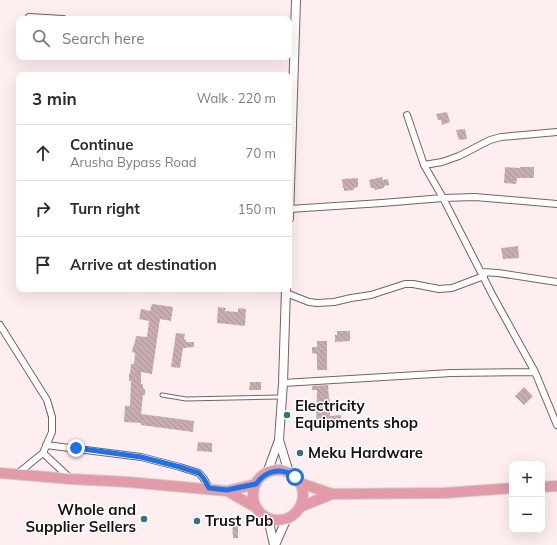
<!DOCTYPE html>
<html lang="en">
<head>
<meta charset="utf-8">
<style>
	:root { --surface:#fff; --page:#f7f7f7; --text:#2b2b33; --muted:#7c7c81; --line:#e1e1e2 }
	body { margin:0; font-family:Mulish,sans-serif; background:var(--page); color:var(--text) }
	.controls { position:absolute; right:12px; bottom:12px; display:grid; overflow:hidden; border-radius:8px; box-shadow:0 4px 16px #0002 }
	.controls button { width:36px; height:36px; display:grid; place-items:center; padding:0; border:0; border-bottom:1px solid var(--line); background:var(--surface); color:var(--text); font:20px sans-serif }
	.stop { position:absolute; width:12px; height:12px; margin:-9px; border:3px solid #1a73e8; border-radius:50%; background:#fff }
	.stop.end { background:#1a73e8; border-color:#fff; box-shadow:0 1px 4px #0008 }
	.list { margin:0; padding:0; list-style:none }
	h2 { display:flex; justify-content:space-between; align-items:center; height:52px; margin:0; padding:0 16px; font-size:17px }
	h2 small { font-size:13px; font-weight:400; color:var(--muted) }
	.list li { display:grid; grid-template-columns:26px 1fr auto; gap:12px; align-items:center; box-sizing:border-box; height:56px; padding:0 16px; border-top:1px solid var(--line) }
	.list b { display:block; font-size:15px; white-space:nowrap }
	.list p { margin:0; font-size:13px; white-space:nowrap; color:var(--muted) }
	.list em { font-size:13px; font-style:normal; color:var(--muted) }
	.icon { flex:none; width:22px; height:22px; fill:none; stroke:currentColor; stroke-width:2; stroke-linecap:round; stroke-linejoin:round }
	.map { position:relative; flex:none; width:557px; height:545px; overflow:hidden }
	.search { position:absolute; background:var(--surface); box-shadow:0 4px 16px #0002; left:16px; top:16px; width:276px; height:44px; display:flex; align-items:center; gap:10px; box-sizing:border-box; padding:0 14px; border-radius:8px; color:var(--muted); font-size:15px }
	.panel { position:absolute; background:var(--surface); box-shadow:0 4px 16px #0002; left:16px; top:72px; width:276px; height:220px; border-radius:8px }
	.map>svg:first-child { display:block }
	.building { fill:url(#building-back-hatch) }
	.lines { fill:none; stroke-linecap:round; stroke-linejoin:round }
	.service-casing { stroke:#786163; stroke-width:5 }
	.minor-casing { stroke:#786163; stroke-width:8 }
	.tertiary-casing { stroke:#786163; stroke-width:10 }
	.primary-casing { stroke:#d1cfcf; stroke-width:12 }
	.service { stroke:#fff; stroke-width:3 }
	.minor { stroke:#fff; stroke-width:6 }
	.tertiary { stroke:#fff; stroke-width:8 }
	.primary { stroke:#e39ba9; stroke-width:10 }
	.route { stroke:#1a73e8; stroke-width:5 }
	.poi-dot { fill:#327286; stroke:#fff; stroke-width:1.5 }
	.labels { text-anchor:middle; stroke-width:3; stroke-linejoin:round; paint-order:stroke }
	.poi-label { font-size:15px; font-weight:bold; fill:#191011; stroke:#fff; text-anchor:start }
</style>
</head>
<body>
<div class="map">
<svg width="557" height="545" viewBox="0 0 557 545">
	<defs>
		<pattern id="building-back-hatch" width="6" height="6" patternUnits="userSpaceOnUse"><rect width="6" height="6" fill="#c7adaf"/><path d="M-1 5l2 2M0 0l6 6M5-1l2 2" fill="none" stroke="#aa9496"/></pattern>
	</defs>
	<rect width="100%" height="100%" fill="#ffeef0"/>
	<!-- building -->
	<path class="building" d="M447 112 450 122 442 125 441 120H438L436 114Z
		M465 129 467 139 459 140 456 130Z
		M505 167 520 168V167H534V178H517L516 184 504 183Z
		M382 177 383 180 388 179 389 185 384 186V188L375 190 374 188H371L369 180Z
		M358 178V187L354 188V190L344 191V188H343L342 179Z
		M518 246 519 258 503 259 501 248Z
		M152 304 173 307 171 321 160 319 152 374 141 372V384H143V389H145V395H143L141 414 194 421 193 432 141 425V423L124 422 125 406H130L131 381H129V374H130L131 364H134L135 353 132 352 133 346H134L136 336 147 337 149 321 139 319 141 309 150 311Z
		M218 307 226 308 225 311 238 312V308L246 309 245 326 217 323Z
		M337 331H350V341L335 342V335H337Z
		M176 333 185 334 184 339 186 340V342H194V347L183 348 180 368 171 367Z
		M317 341H327V370H317V354L312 353V347H317Z
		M250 382H261V390H249Z
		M328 385 329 399H330V416L341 415 342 426 316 427 317 390H312V386Z
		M524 387 533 396 524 405 515 396Z
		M198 442 212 443V452L197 451Z
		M232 523H238V538H233Z"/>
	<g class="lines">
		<defs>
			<path id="service" d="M162 395 186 399 280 397"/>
			<path id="minor" d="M29 17 63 19
				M407 115 424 165 443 198 494 298 535 372 557 425
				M424 165 442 162 459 156 490 140 501 137 557 132
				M289 209 382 203 443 198 475 197 557 204
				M482 272 498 273 557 282
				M286 293 309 302 317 303 334 302 351 298 371 295 405 284H413L439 289 452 288 484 276
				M0 325 47 400 52 417V432L43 453 17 474
				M283 383 451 373 535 372
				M46 445 141 457 180 467 199 473 204 479 209 488
				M43 453 71 479"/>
			<path id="tertiary" d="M289 218 296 0
				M279 440 289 473
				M267 473 279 440 283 383 286 289
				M268 518 274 545
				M275 545 287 518"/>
			<path id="primary" d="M253 495a25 25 0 1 1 50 0a25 25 0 1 1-50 0Z
				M0 473 71 479 128 482 227 491 256 484
				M300 483 332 494
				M542 487 557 486
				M227 491 257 508
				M300 507 332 494 445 493 512 488"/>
		</defs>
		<!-- service casing -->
		<use href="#service" class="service-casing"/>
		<!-- minor casing -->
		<use href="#minor" class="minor-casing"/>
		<!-- tertiary casing -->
		<use href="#tertiary" class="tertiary-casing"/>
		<!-- primary casing -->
		<use href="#primary" class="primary-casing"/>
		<!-- service -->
		<use href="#service" class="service"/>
		<!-- minor -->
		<use href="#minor" class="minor"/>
		<!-- tertiary -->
		<use href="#tertiary" class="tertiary"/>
		<!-- primary -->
		<use href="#primary" class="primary"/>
	</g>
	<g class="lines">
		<!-- route -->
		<path class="route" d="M76 448 141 457 180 467 199 473 204 479 209 488 227 490 256 484C266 470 281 467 295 477"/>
	</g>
	<!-- markers -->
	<g class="poi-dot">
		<circle cx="287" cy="415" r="4"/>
		<circle cx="300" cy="453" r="4"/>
		<circle cx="144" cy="519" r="4"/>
		<circle cx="197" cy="521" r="4"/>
	</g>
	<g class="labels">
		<!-- poi labels -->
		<g class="poi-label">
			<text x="295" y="411">Electricity<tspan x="295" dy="17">Equipments shop</tspan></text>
			<text x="308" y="458">Meku Hardware</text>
			<text x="136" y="515" text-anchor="end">Whole and<tspan x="136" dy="17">Supplier Sellers</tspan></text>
			<text x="205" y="526">Trust Pub</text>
		</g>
	</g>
</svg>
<div class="controls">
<button>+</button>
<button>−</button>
</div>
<div class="stop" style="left:295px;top:477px"></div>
<div class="stop end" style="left:76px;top:448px"></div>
<div class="search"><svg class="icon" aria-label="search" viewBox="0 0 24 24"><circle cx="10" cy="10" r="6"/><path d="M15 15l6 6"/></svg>Search here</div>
<section class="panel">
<h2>3 min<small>Walk · 220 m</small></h2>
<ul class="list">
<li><svg class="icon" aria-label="ahead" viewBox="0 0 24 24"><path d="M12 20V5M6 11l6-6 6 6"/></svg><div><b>Continue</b><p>Arusha Bypass Road</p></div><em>70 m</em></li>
<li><svg class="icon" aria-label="right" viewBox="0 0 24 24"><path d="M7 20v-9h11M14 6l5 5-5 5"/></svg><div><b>Turn right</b></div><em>150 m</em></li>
<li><svg class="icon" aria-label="arrive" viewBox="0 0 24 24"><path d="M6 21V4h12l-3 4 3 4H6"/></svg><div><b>Arrive at destination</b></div></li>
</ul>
</section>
</div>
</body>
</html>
